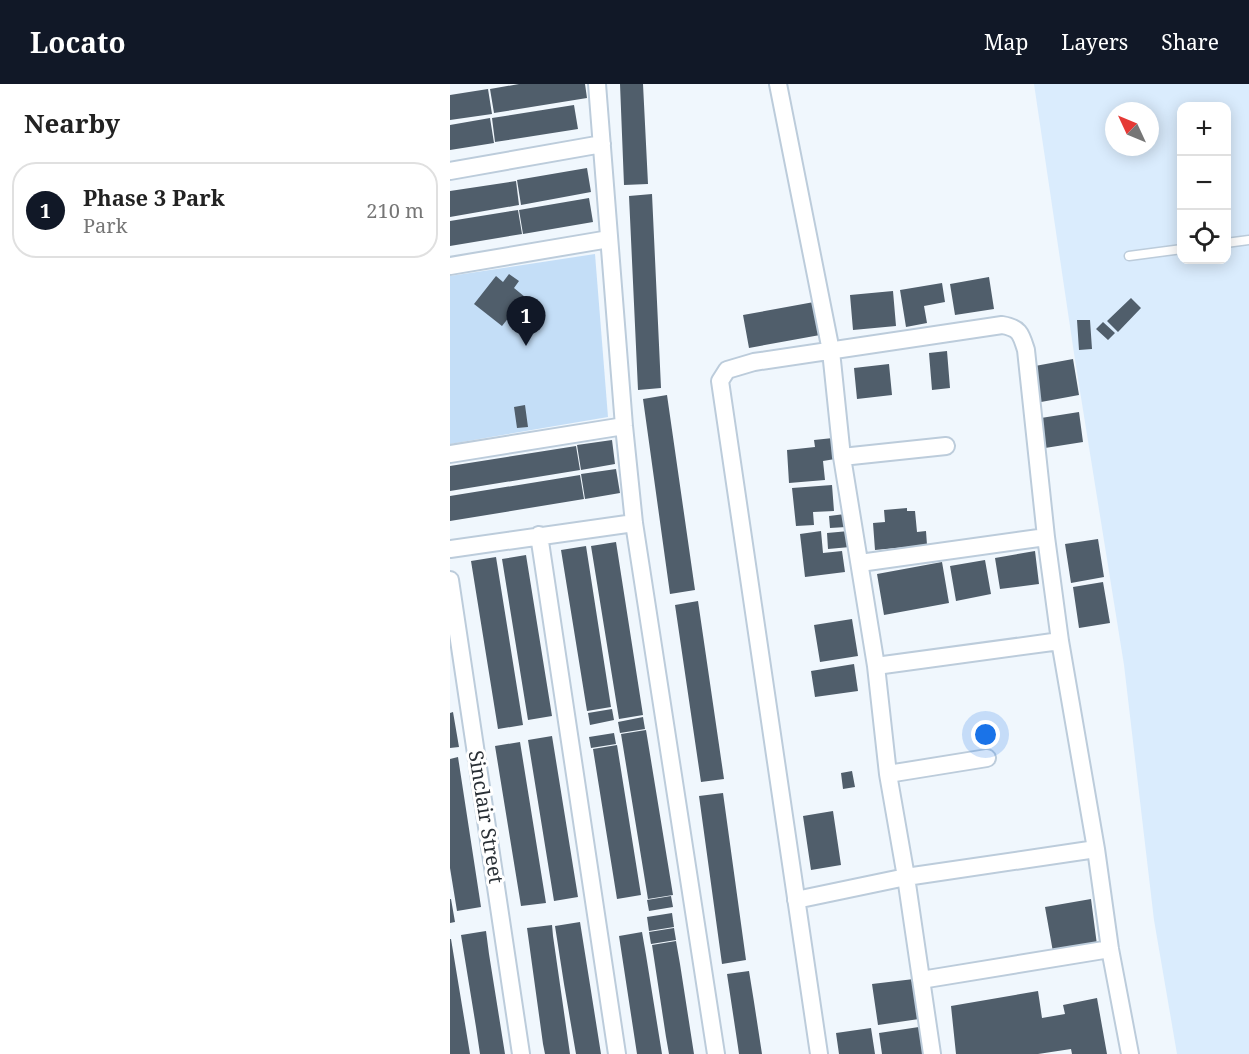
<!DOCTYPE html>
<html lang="en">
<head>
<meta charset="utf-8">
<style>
	:root { --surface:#fff; --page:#f6f6f6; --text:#222; --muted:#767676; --line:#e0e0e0; --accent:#111827 }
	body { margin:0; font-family:"Noto Serif",serif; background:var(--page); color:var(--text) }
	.controls { position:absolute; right:18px; top:18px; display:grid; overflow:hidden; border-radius:12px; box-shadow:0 3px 15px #0003 }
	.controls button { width:54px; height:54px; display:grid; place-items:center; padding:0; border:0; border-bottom:2px solid var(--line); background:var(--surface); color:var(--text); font:30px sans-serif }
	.compass { position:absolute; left:655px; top:18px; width:54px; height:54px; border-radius:50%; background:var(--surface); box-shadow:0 3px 15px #0003; rotate:314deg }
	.you { position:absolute; left:536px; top:651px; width:21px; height:21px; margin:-15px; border:4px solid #fff; border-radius:50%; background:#1a73e8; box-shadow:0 0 0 9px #1a73e833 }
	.badge { display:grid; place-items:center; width:39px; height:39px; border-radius:50%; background:var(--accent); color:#fff; font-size:20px; font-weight:700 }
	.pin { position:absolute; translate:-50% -50px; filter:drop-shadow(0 2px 3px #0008) }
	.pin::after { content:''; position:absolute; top:32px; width:21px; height:18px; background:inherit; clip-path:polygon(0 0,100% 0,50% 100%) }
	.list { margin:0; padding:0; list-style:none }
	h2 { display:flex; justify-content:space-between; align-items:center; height:78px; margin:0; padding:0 24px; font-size:26px }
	h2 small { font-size:20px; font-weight:400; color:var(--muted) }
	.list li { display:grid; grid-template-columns:39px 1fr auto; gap:18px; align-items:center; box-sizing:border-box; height:96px; margin:0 12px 12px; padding:0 12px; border:2px solid var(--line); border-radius:24px }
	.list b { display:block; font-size:22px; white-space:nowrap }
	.list p { margin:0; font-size:20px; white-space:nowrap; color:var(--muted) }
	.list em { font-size:20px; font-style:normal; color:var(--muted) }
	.icon { flex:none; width:33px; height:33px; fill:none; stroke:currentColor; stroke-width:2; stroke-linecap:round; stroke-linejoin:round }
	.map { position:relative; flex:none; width:799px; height:970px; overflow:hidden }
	header { display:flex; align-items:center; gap:36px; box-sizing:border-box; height:84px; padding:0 30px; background:var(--accent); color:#fff }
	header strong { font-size:28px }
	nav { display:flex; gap:33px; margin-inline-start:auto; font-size:21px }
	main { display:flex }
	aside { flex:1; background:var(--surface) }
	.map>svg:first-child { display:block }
	.built { fill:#daecfd; fill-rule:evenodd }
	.green { fill:#c4def7 }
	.building { fill:#505e6b }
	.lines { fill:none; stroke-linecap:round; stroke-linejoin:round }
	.lane-casing { stroke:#bcccdb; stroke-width:11 }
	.street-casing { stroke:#bcccdb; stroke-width:20 }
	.lane { stroke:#fff; stroke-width:8 }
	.street { stroke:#fff; stroke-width:16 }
	.labels { text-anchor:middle; stroke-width:6; stroke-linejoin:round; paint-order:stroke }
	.street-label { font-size:20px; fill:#2a3036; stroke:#fff }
</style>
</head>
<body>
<header>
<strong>Locato</strong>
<nav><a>Map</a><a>Layers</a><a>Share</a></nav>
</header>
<main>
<aside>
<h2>Nearby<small></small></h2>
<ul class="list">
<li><span class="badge">1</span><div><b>Phase 3 Park</b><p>Park</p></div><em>210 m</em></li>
</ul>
</aside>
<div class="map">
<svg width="799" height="970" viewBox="0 0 799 970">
	<rect width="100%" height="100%" fill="#f0f7fd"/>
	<!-- built -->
	<path class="built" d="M584 0H799V970H727L704 836 674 581 625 276ZM732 22H776V176H732ZM664 27H700V63H664Z"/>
	<!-- green -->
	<path class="green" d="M145 170 158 333 0 360V192Z"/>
	<!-- building -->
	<path class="building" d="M69 0H135L137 14 44 29 40 5Z
		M170 0H193L198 100 174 101Z
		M38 5 42 30 0 36V11Z
		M124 21 128 45 45 58 42 34Z
		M40 34 44 59 0 66V41Z
		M137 84 141 108 71 121 67 96Z
		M66 97 69 121 0 133V107Z
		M202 110 211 304 188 306 179 112Z
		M139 114 143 138 73 150 69 126Z
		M68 126 72 150 0 162V137Z
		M59 190 69 197 64 204 75 213 52 242 24 220 46 192 53 198Z
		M539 193 544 225 505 231 500 200Z
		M492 199 495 218 474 222 477 239 456 243 450 206Z
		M443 207 446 242 403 246 400 211Z
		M681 214 691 224 668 248 657 237Z
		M364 218 370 251 299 264 293 231Z
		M627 236H640L642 265 629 266Z
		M653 238 665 249 658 256 646 245Z
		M497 267 500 304 482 306 479 269Z
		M623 275 629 311 591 318 585 282Z
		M439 280 442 311 407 315 404 284Z
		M217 311 245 506 220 510 193 315Z
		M75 321 78 343 67 344 64 323Z
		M629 328 633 358 595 364 591 334Z
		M383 354 385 375 373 377 375 396 339 399 337 366 365 363 364 356Z
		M162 356 165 380 131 386 127 361Z
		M126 362 130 386 0 407V382Z
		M166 385 170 409 135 415 131 390Z
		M130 391 134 415 0 437V412Z
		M382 401 384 427 363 428 364 441 346 442 342 404Z
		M457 424V427H465L467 448 476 447 477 461 425 466 423 439 435 438 434 426Z
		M395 430 396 443 380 444 379 432Z
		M371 447 373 469 392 467 395 488 355 493 350 450Z
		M399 447 400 463 378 465 377 449Z
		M648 455 654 493 621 499 615 460Z
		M166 458 193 631 169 635 141 462Z
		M136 462 161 623 137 627 111 466Z
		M585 467 589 500 550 505 545 474Z
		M76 471 102 632 78 636 52 475Z
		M46 473 73 641 48 645 21 477Z
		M535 476 541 510 506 517 500 482Z
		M492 478 499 519 434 531 427 490Z
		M653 498 660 539 629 544 623 503Z
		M248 517 274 695 251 698 225 521Z
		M402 535 408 572 370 578 364 541Z
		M404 580 408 607 365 613 361 587Z
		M162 625 164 636 140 641 138 629Z
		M3 628 9 663 0 664V629Z
		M193 633 195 645 170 649 168 638Z
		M196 646 223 811 198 815 171 650Z
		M164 649 166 660 141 664 139 653Z
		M102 652 128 813 104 817 78 656Z
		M70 658 96 819 71 822 45 662Z
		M167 661 191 811 167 815 143 665Z
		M8 673 31 823 7 827 0 784V675Z
		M402 687 405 703 393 705 391 689Z
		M273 709 296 876 272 880 249 712Z
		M383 727 391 781 361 786 353 732Z
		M221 812 223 823 199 827 197 816Z
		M0 815H1L5 838 0 839Z
		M641 815 647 861 603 868 595 823Z
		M222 829 224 843 199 847 197 833Z
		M130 838 141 907 151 970H126L114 900 105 842Z
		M102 841 103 852 120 970H95L93 960 77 844Z
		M224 844 226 856 201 860 199 848Z
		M36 847 39 870 55 970H30L26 943 11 851Z
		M192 848 196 871 212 970H187L169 852Z
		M0 855H1L20 970H0Z
		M226 857 230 880 244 970H219L216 953 202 861Z
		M299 887 304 918 312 970H289L288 963 277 890Z
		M464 895 469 935 428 941 422 900Z
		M588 907 592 934 615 930 613 921 647 914 657 970H622L621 965 588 970H506L501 922Z
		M469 943 473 970H432L429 949Z
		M421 944 425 970H389L386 949Z"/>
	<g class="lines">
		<defs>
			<path id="lane" d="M776 159 799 156
				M679 172 732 165"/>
			<path id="street" d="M147 0 174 342 184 439 266 970
				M328 0 381 267 392 373 426 582 438 690 456 793 482 970
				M0 87 152 60
				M0 182 159 155
				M0 370 174 342
				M392 373 496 362
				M89 451 167 970
				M0 465 184 439
				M410 479 596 453
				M0 496 71 970
				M426 582 610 557
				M438 690 537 674
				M346 816 456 793 646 765
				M471 896 660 865
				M369 970 270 297 277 286 304 278 552 241C570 244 571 250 576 266L596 453 610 557 646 765 660 865 680 970"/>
		</defs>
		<!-- lane casing -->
		<use href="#lane" class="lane-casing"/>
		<!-- street casing -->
		<use href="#street" class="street-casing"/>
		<!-- lane -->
		<use href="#lane" class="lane"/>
		<!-- street -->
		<use href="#street" class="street"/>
	</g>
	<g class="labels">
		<!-- street labels -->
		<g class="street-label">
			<text transform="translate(36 733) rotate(81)" y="7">Sinclair Street</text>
		</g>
	</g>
</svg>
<div class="controls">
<button>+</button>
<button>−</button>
<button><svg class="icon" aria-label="locate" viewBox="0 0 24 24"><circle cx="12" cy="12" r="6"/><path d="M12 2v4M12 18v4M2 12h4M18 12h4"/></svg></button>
</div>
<svg class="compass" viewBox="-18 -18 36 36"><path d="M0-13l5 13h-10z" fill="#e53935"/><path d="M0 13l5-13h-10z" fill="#767676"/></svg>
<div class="you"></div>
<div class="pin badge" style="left:76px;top:262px">1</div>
</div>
</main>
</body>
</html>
